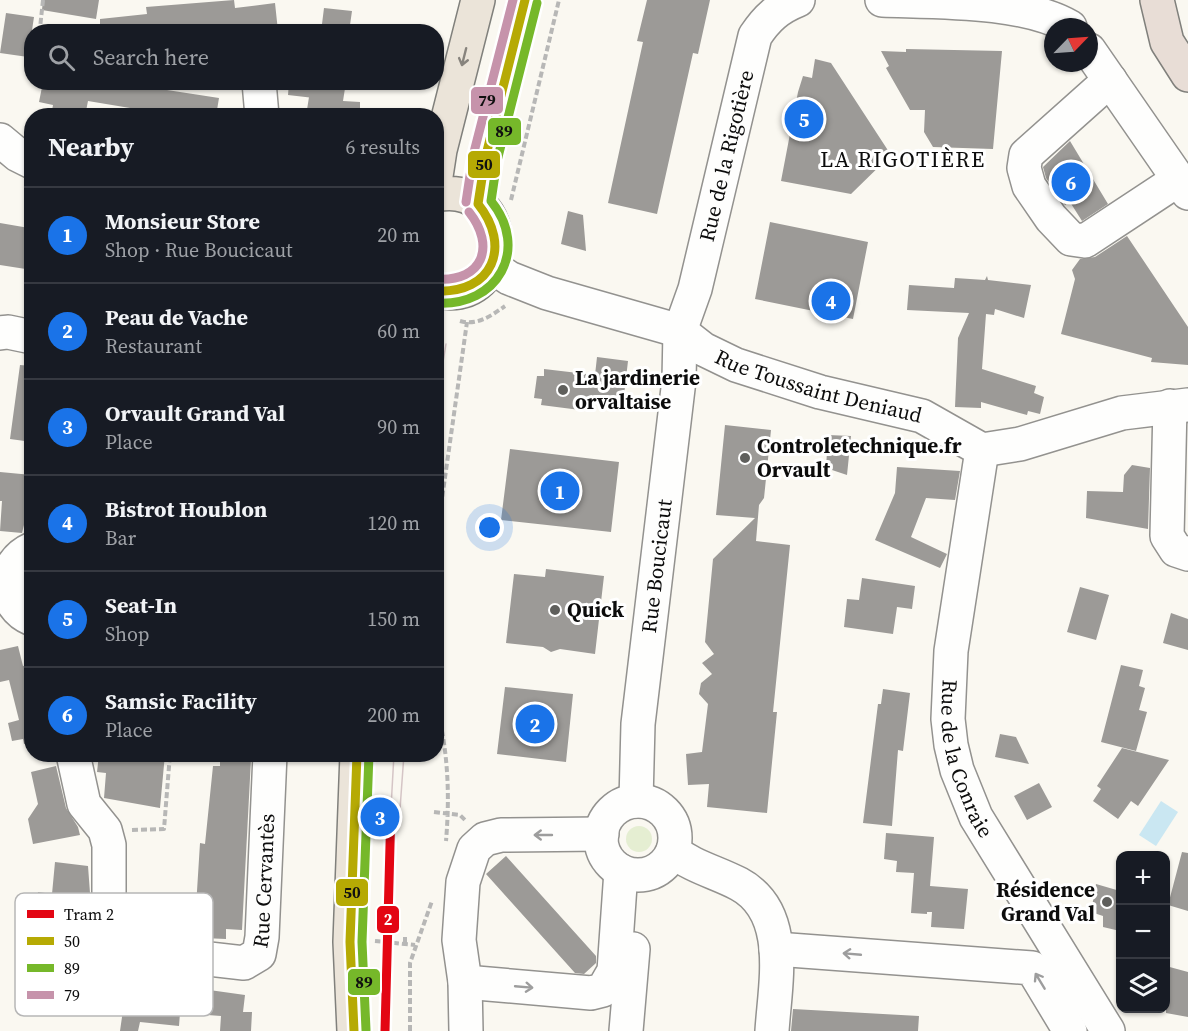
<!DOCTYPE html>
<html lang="en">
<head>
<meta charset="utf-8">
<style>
	:root { --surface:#171b24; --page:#242831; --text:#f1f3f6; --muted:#9ea1a6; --line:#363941; --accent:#1a73e8 }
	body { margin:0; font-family:"Source Serif 4",serif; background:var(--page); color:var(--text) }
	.controls { position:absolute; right:18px; bottom:18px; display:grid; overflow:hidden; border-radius:12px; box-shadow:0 2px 4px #0004 }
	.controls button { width:54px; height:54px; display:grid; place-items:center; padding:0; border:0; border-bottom:2px solid var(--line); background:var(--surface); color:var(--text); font:30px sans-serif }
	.compass { position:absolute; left:1044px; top:18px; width:54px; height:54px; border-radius:50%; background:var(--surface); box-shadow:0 2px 4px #0004; rotate:65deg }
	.you { position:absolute; left:490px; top:528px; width:21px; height:21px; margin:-15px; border:4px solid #fff; border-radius:50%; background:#1a73e8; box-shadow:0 0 0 9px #1a73e833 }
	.badge { display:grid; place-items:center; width:39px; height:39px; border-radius:50%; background:var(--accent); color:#fff; font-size:20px; font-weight:700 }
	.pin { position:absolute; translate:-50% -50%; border:3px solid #fff; box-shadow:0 2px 6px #0006 }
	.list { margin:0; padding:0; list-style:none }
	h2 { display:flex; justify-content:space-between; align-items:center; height:78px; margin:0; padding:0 24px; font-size:26px }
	h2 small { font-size:20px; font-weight:400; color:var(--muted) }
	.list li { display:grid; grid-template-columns:39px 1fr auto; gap:18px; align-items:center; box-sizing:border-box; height:96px; padding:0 24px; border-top:2px solid var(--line) }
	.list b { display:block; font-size:22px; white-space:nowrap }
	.list p { margin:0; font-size:20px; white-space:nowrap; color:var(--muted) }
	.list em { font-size:20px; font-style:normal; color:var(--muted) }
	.icon { flex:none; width:33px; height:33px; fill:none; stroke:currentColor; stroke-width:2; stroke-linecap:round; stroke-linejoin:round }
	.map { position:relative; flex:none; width:1188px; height:1031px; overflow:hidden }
	.search { position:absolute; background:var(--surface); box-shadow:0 2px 4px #0004; left:24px; top:24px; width:420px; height:66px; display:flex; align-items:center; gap:15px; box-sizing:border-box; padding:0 21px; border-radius:24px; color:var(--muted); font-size:22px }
	.panel { position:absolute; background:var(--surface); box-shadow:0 2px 4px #0004; left:24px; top:108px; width:420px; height:654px; border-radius:24px }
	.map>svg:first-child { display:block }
	.green { fill:#e5eed2 }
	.water { fill:#cae7f2 }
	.building { fill:#9c9a97 }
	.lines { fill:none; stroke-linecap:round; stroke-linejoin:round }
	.minor-casing { stroke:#93928f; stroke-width:36 }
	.major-casing { stroke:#80807c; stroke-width:36 }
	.highway-casing { stroke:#80807c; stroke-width:36 }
	.path { stroke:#b7b7b6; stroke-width:4; stroke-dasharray:6 3; stroke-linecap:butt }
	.minor { stroke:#fefefd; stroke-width:33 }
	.major { stroke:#ebe4d9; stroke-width:33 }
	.highway { stroke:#e8ddd6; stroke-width:33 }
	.tram { stroke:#d5c5c6; stroke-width:1.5 }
	.bus-1-casing { stroke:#fff; stroke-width:14 }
	.bus-2-casing { stroke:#fff; stroke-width:14 }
	.bus-3-casing { stroke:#fff; stroke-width:14 }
	.bus-1 { stroke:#b6aa04; stroke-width:9 }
	.bus-2 { stroke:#76b82a; stroke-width:9 }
	.bus-3 { stroke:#c693ab; stroke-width:9 }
	.tram-1-casing { stroke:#fff; stroke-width:14 }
	.tram-1 { stroke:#e30613; stroke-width:9 }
	.oneway { stroke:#87837d }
	.oneway2 { stroke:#9d9d9d }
	.poi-dot { fill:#5f5f5c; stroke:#fff; stroke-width:2 }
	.labels { text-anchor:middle; stroke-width:6; stroke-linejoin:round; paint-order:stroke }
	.street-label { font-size:21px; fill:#0c0c0c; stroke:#fff }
	.poi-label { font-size:21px; font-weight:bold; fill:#0c0c0c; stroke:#fff; text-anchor:start }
	.neighbourhood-label { font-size:22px; letter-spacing:1.5px; fill:#0c0c0c; stroke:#fff }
	.key { fill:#fff; stroke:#b6b6b6; stroke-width:1.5 }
	.key-label { font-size:16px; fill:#0c0c0c }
	.line-badge { stroke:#fff; stroke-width:2 }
	.badge-label { font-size:16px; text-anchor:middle; font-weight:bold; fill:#fff }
	.pale-badge-label { font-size:16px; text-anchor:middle; font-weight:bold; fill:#111 }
</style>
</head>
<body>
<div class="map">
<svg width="1188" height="1031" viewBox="0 0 1188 1031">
	<rect width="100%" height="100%" fill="#faf8f1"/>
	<!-- green -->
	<path class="green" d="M626 839a13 13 0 1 1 26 0a13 13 0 1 1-26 0Z"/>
	<!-- water -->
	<path class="water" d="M1161 801 1178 812 1156 846 1139 835Z"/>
	<!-- building -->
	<path class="building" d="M43 0H99L96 19 42 10Z
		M234 0 235 8 275 3 278 31 100 32V19L147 14 146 7Z
		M647 0H710L698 54 693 53 657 214 608 203 643 42 637 41Z
		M324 8 352 11 349 32H321Z
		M6 13 34 17 28 57 0 53Z
		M906 49 1002 51 993 149 933 147 924 132 925 110H910L886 68 889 66 881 51 906 52Z
		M815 59 831 63 891 155 851 194 781 181 798 92 803 76 812 78Z
		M43 82H168L167 90 219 98 216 116H147L148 111 88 101 86 111 72 108 71 116H51L53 105 39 102Z
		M289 82H346L343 101 360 102V116H306L309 97 314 98 288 95Z
		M1070 141 1108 204 1082 221 1070 202 1065 205 1046 178 1043 167Z
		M568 211 583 215 586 251 561 244Z
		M770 222 868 242 853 319 755 299Z
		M0 223 29 228 28 239 32 240V270L0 265Z
		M1127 236 1188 327V365L1151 362 1152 358 1061 334 1075 279 1072 270 1080 259 1095 257Z
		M987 276 988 280 1031 285 1024 318 995 309 994 315 986 314 982 369 1036 386 1034 393 1044 397 1040 414 1028 411 1027 415 981 402V408L955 407 958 338 969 313 907 310 909 285 954 288 955 278 985 280Z
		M597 357 628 361 623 404 590 401V404L581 402 580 410 541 405 542 399 534 398 537 376H544V369L595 375Z
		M20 365 32 366V442L10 439Z
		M725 425 771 430 764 498 759 505 756 541 790 545 773 712H777L767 813 707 807 709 784 688 785 686 754 702 752 708 704 699 694 701 683 712 674 702 663 714 654 705 642 713 559 755 518 716 515Z
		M828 435 851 436 847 475 826 468Z
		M510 449 619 462 611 532 501 520Z
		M1132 465 1150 468 1148 529 1086 518 1087 491 1123 492 1124 475Z
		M897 467 960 471 955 500 926 498 911 537 947 554 940 568 875 540 895 493Z
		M0 472 32 475V525H24L22 533 0 531 2 501H0Z
		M546 569 604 576 595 654 560 649 551 652 543 647 506 643 514 574 545 577Z
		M862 578 915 586 912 609 897 607 893 634 844 627 847 599 859 600Z
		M1080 587 1109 595 1096 640 1067 632Z
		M1171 613 1188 619V650L1163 643Z
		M18 646 23 666 32 664V743L24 744 23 739 12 741 8 723 19 720 9 680 0 682V650Z
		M1121 665 1143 670 1139 686 1145 688 1139 710 1147 712 1136 751 1101 742Z
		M505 687 573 694 566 762 497 754Z
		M883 689 910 693 903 751 898 750 892 826 863 823 878 704H881Z
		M1000 734 1016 737 1029 764 995 757Z
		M1122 748 1169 760 1138 806 1131 801 1118 819 1093 801 1101 789 1097 786Z
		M99 754H165L160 808 104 798 106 773 97 772Z
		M220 757 251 759 242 930 226 929V939L203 938 205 908 196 907 200 843 205 844 213 766H220Z
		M56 766 66 808 78 827 80 835 33 844 28 819 38 804 31 772Z
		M1039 783 1052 807 1027 820 1014 796Z
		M886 833 934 837 930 886 968 889 964 929 931 927 932 912H927V914L911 913 914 873 896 872 897 861 884 859Z
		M1182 852 1188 853V911L1168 905Z
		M506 856 596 956V963L584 974 575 973 486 874Z
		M55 862 88 866 90 893 86 959 51 956 53 927 36 926 38 892 52 894Z
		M1096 884 1120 891V931L1103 927V916L1091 912Z
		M107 956H115L135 969 134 983 172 986 173 979 183 980 195 981V988L245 995 243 1012H252L251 1031H220L221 1016 180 1013 179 1026 140 1022 138 1031H120L125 996 104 995Z
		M1166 966 1188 972V1017L1166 1013Z
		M793 1009 919 1016 918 1031H791Z"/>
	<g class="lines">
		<defs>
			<g id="minor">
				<path d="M882 0C938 2 1024 0 1070 27"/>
				<path d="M1089 50 1188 193"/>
				<path d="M1110 80 1026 155 1024 168 1029 186 1051 218 1071 239 1085 241 1179 179"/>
				<path d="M259 82 262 116"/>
				<path d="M0 140 18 155 32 162"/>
				<path id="s1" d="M491 266 509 278 547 293 680 331 703 349 736 365 820 392 922 416 982 450 1020 444 1122 413 1188 405"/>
				<path d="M0 333 8 332 32 337"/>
				<path d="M1170 406 1167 536 1176 550 1188 554"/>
				<path id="s2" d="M982 450 951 651 948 719 951 745 957 770 976 817 1108 1031"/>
				<path d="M32 549C0 563 0 606 32 619"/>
				<path id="s3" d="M73 754 84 804 105 830 109 845V899L113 931 139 951 244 963 259 954 262 937 270 754"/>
				<path id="s4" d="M636 801 638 724 679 380 680 331 695 289 755 36C767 18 778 8 798 0"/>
				<circle cx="638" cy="838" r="37"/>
				<path d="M673 851C693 867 716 872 739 884 791 912 775 983 772 1031"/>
				<path d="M776 949 1032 968 1070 1031"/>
				<path d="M465 982 591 993 603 990 614 971 621 871"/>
				<path d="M466 1031 465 982 459 940 463 882 474 849 485 839 501 835 602 834"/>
				<path d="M626 1031 633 949"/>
			</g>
			<path id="major" d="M436 176 440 150 478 0
				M436 195C516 179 515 308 436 291
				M478 204 485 159 525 0
				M354 1031 350 942 357 754"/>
			<path id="highway" d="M1157 0 1167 42 1188 75"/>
		</defs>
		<!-- minor casing -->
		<use href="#minor" class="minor-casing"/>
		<!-- major casing -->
		<use href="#major" class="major-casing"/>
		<!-- highway casing -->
		<use href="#highway" class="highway-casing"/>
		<!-- path -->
		<path class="path" d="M43 0 40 28 45 32
			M511 200 559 0
			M460 321C477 326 491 316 505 306
			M436 541 467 322
			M436 704C448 750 450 793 446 841
			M434 812 460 815 466 821
			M132 830 164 829 170 754
			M375 941 415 945
			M405 943V934
			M410 1031V963L432 901"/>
		<!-- minor -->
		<use href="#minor" class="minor"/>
		<!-- major -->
		<use href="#major" class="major"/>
		<!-- highway -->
		<use href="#highway" class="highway"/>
		<!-- tram -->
		<path class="tram" d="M436 404 446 344
			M391 808 394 754
			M400 809 404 754"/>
		<defs>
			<path id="bus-1" d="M436 291C493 294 512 246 478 204L485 159 525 0
				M354 1031 350 942 357 754"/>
			<path id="bus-2" d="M436 303C498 307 530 249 491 201L497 161 537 3
				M366 1030 362 942 369 754"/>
			<path id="bus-3" d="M466 202 473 156 513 0
				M437 279C483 282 496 246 469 212"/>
		</defs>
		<!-- bus-1 casing -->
		<use href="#bus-1" class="bus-1-casing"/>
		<!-- bus-2 casing -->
		<use href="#bus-2" class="bus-2-casing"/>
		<!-- bus-3 casing -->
		<use href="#bus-3" class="bus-3-casing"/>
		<!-- bus-1 -->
		<use href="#bus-1" class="bus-1"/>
		<!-- bus-2 -->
		<use href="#bus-2" class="bus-2"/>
		<!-- bus-3 -->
		<use href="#bus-3" class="bus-3"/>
		<defs>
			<path id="tram-1" d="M385 1031 391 808"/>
		</defs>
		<!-- tram-1 casing -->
		<use href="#tram-1" class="tram-1-casing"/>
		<!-- tram-1 -->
		<use href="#tram-1" class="tram-1"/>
	</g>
	<!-- one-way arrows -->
	<defs><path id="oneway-shaft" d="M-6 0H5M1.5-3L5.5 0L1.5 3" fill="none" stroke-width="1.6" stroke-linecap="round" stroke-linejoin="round" transform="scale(1.5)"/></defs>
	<use class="oneway" href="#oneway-shaft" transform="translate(464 57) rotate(104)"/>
	<g class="oneway2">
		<use href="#oneway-shaft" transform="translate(543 835) rotate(180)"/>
		<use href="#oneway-shaft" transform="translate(852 954) rotate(-175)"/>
		<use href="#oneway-shaft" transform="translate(1040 981) rotate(-121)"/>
		<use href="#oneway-shaft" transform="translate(524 987) rotate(5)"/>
	</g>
	<!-- markers -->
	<g class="poi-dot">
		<circle cx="563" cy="390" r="6"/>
		<circle cx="745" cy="458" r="6"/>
		<circle cx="555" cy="610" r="6"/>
		<circle cx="1107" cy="902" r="6"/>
	</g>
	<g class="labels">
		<!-- street labels -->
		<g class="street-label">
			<text dy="7" stroke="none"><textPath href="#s4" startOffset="654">Rue de la Rigotière</textPath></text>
			<text dy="7" stroke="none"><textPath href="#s1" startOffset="352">Rue Toussaint Deniaud</textPath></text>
			<text dy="7" stroke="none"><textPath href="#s4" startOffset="236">Rue Boucicaut</textPath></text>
			<text dy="7" stroke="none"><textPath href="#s2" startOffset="314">Rue de la Conraie</textPath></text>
			<text dy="7" stroke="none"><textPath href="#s3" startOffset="416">Rue Cervantès</textPath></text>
		</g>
		<!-- poi labels -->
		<g class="poi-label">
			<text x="575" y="385">La jardinerie<tspan x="575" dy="24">orvaltaise</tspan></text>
			<text x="757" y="453">Controletechnique.fr<tspan x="757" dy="24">Orvault</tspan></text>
			<text x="567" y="617">Quick</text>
			<text x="1095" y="897" text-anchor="end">Résidence<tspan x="1095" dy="24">Grand Val</tspan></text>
		</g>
		<!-- neighbourhood labels -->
		<g class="neighbourhood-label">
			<text x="903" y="167">LA RIGOTIÈRE</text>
		</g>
	</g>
	<!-- legend -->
	<rect x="15" y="893" width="198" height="123" rx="9" class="key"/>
	<rect x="27" y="910" width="27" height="8" fill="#e30613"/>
	<rect x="27" y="937" width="27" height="8" fill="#b6aa04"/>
	<rect x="27" y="964" width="27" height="8" fill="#76b82a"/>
	<rect x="27" y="991" width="27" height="8" fill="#c693ab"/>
	<g class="key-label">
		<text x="64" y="920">Tram 2</text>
		<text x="64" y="947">50</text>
		<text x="64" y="974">89</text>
		<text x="64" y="1001">79</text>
	</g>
	<g class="line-badge">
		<rect x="470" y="86" width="34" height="29" rx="6" fill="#c693ab"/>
		<rect x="487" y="117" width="35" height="29" rx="6" fill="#76b82a"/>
		<rect x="467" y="150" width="34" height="29" rx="6" fill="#b6aa04"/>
		<rect x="335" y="878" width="34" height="29" rx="6" fill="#b6aa04"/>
		<rect x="376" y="905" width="24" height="29" rx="6" fill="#e30613"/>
		<rect x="347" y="968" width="34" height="28" rx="6" fill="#76b82a"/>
	</g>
	<g class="badge-label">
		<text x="388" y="925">2</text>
	</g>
	<g class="pale-badge-label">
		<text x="487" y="106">79</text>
		<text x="504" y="137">89</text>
		<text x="484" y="170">50</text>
		<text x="352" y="898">50</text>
		<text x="364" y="988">89</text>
	</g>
</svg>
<div class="controls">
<button>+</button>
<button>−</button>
<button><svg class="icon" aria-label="layers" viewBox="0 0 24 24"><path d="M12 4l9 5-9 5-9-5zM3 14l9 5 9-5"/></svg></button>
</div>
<svg class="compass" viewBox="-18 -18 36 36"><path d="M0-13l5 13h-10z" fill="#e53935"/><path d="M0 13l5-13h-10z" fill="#9ea1a6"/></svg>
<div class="you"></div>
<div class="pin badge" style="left:560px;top:491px">1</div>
<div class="pin badge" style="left:535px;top:724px">2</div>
<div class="pin badge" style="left:380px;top:817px">3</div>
<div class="pin badge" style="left:831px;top:301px">4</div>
<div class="pin badge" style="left:804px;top:119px">5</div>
<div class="pin badge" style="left:1071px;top:182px">6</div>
<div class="search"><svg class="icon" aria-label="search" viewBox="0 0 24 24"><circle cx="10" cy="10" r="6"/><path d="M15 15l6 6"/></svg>Search here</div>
<section class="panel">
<h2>Nearby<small>6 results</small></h2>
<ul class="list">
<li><span class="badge">1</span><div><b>Monsieur Store</b><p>Shop · Rue Boucicaut</p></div><em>20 m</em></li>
<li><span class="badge">2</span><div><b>Peau de Vache</b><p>Restaurant</p></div><em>60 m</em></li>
<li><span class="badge">3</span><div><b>Orvault Grand Val</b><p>Place</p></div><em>90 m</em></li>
<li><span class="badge">4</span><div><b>Bistrot Houblon</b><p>Bar</p></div><em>120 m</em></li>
<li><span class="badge">5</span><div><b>Seat-In</b><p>Shop</p></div><em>150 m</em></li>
<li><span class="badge">6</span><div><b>Samsic Facility</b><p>Place</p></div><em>200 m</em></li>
</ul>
</section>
</div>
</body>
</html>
